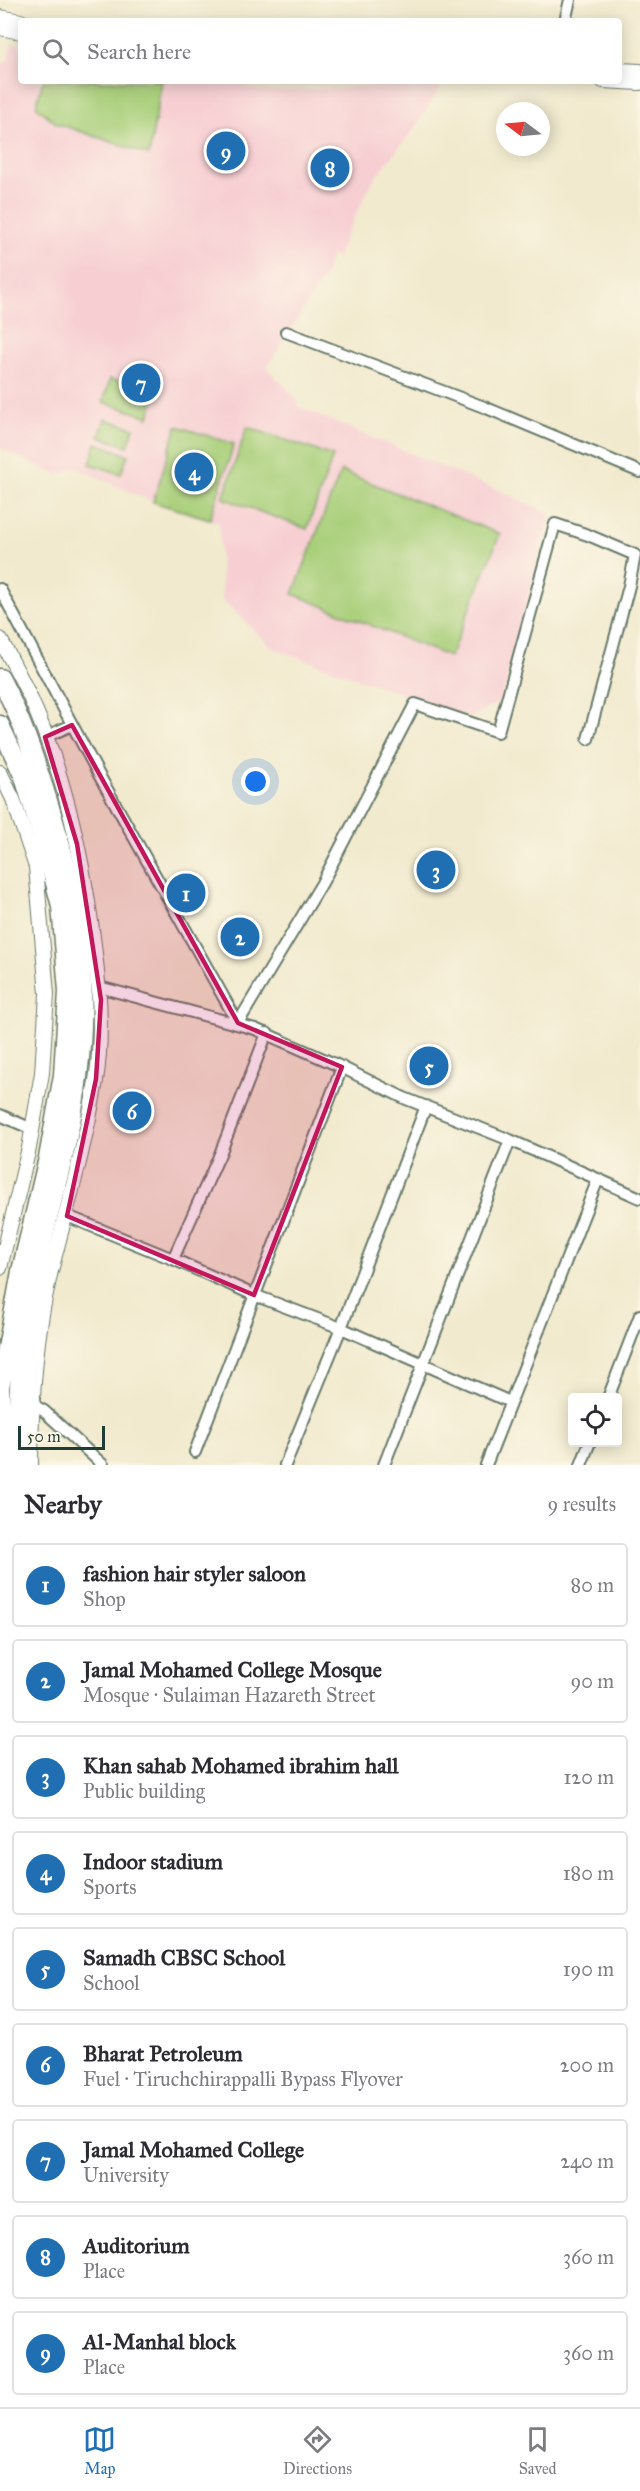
<!DOCTYPE html>
<html lang="en">
<head>
<meta charset="utf-8">
<style>
	:root { --surface:#fff; --page:#f7f7f7; --text:#2b2b33; --muted:#7c7c81; --line:#e1e1e2; --accent:#1f6fb2 }
	body { margin:0; font-family:"IM FELL Great Primer",serif; background:var(--page); color:var(--text) }
	.controls { position:absolute; right:18px; bottom:18px; display:grid; overflow:hidden; border-radius:6px; box-shadow:0 3px 15px #0003 }
	.controls button { width:54px; height:54px; display:grid; place-items:center; padding:0; border:0; border-bottom:2px solid var(--line); background:var(--surface); color:var(--text); font:30px sans-serif }
	.compass { position:absolute; left:496px; top:102px; width:54px; height:54px; border-radius:50%; background:var(--surface); box-shadow:0 3px 15px #0003; rotate:286deg }
	.scale { position:absolute; left:18px; bottom:15px; width:87px; box-sizing:border-box; padding-left:6px; border:3px solid #1f3d34; border-top:0; font-size:16px; line-height:21px; white-space:nowrap; color:#1f3d34; -webkit-text-stroke:4px #fcf5e5; paint-order:stroke }
	.you { position:absolute; left:256px; top:782px; width:21px; height:21px; margin:-15px; border:4px solid #fff; border-radius:50%; background:#1a73e8; box-shadow:0 0 0 9px #1a73e833 }
	.badge { display:grid; place-items:center; width:39px; height:39px; border-radius:50%; background:var(--accent); color:#fff; font-size:20px; font-weight:700 }
	.pin { position:absolute; translate:-50% -50%; border:3px solid #fff; box-shadow:0 2px 6px #0006 }
	.list { margin:0; padding:0; list-style:none }
	h2 { display:flex; justify-content:space-between; align-items:center; height:78px; margin:0; padding:0 24px; font-size:26px }
	h2 small { font-size:20px; font-weight:400; color:var(--muted) }
	.list li { display:grid; grid-template-columns:39px 1fr auto; gap:18px; align-items:center; box-sizing:border-box; height:84px; margin:0 12px 12px; padding:0 12px; border:2px solid var(--line); border-radius:6px }
	.list b { display:block; font-size:22px; white-space:nowrap }
	.list p { margin:0; font-size:20px; white-space:nowrap; color:var(--muted) }
	.list em { font-size:20px; font-style:normal; color:var(--muted) }
	.icon { flex:none; width:33px; height:33px; fill:none; stroke:currentColor; stroke-width:2; stroke-linecap:round; stroke-linejoin:round }
	.map { position:relative; flex:none; width:640px; height:1465px; overflow:hidden }
	.search { position:absolute; background:var(--surface); box-shadow:0 3px 15px #0003; left:18px; right:18px; top:18px; height:66px; display:flex; align-items:center; gap:15px; box-sizing:border-box; padding:0 21px; border-radius:6px; color:var(--muted); font-size:22px }
	.sheet { height:942px; background:var(--surface) }
	nav { display:flex; justify-content:space-around; align-items:center; box-sizing:border-box; height:84px; border-top:2px solid var(--line); background:var(--surface); font-size:16px; color:var(--muted) }
	nav a { display:grid; justify-items:center; gap:3px }
	nav .on { color:var(--accent) }
	.map>svg:first-child { display:block }
	.built { fill:#f7cfd3 }
	.green { fill:#a8cf79; stroke:#648656; stroke-width:1.5 }
	.lines { fill:none; stroke-linecap:round; stroke-linejoin:round }
	.street-casing { stroke:#687a6a; stroke-width:14 }
	.secondary-casing { stroke:#687a6a; stroke-width:16 }
	.highway-casing { stroke:#687a6a; stroke-width:21 }
	.street { stroke:#fff; stroke-width:10 }
	.secondary { stroke:#fff; stroke-width:14 }
	.highway { stroke:#fff; stroke-width:18 }
	.marked { fill:#c2185b; fill-opacity:0.2; stroke:#c2185b; stroke-width:4.5; stroke-linejoin:round }
</style>
</head>
<body>
<div class="map">
<svg width="640" height="1465" viewBox="0 0 640 1465">
	<rect width="100%" height="100%" fill="#fcf5e5"/>
	<filter id="ink" filterUnits="userSpaceOnUse"><feTurbulence type="fractalNoise" baseFrequency=".0167" numOctaves="2"/><feDisplacementMap in="SourceGraphic" scale="12" xChannelSelector="R" yChannelSelector="G"/><feConvolveMatrix kernelMatrix="1 2 1 2 8 2 1 2 1" color-interpolation-filters="sRGB"/></filter>
	<filter id="wash" filterUnits="userSpaceOnUse"><feTurbulence type="fractalNoise" baseFrequency=".008" numOctaves="4" result="noise"/><feDisplacementMap in="SourceGraphic" scale="24" xChannelSelector="R" yChannelSelector="G"/><feGaussianBlur stdDeviation="1.35" result="paint"/><feColorMatrix in="noise" values="0 0 0 0 0 0 0 0 0 0 0 0 0 0 0 0 0 1.4 0 .05"/><feComposite in="paint" operator="in"/></filter>
	<g filter="url(#wash)">
		<rect width="100%" height="100%" fill="#f1eace"/>
		<!-- built -->
		<path class="built" d="M12 44 21 46V81H246L245 87 267 91 443 83 414 129 374 179 345 236 337 257 330 255 326 273 267 368 296 398 299 407 507 494 550 514 502 700 470 718 272 648 222 599 219 522 208 520 157 504 75 467 58 475 0 448V60L7 62Z"/>
		<!-- green -->
		<path class="green" d="M43 81H162L149 155 56 123 36 106Z
			M110 379 156 392 149 417 103 402Z
			M105 419 134 428 128 446 99 437Z
			M177 426 234 444 210 519 153 502Z
			M247 427 333 456 307 529 223 498Z
			M96 443 128 455 121 474 90 464Z
			M341 471 500 534 450 657 293 594Z"/>
	</g>
	<g filter="url(#ink)">
		<g class="lines">
			<defs>
				<path id="street" d="M565 21 570 0
					M286 332 484 407 640 472
					M0 589 99 775 238 1023
					M45 737 72 725
					M99 987 255 1029 337 1065 404 1098 510 1140 640 1198
					M238 1023 322 883 415 704 498 732 555 524 588 535 635 555 629 586 588 739
					M0 1115 32 1129
					M67 1216 173 1259 254 1295 341 1328 510 1402
					M173 1259 220 1154 267 1033
					M608 1398 640 1315
					M33 1405 44 1411 103 1465
					M195 1452 342 1067
					M285 1465 341 1328 426 1106
					M384 1465 510 1140
					M486 1465 598 1179
					M581 1465 590 1442"/>
				<path id="secondary" d="M0 17 21 21
					M0 28 21 32
					M619 70 640 71
					M603 81 640 83
					M0 639C10 657 20 676 29 695 64 771 84 862 94 945 100 990 103 1036 96 1081 85 1147 66 1211 50 1275 35 1337 31 1402 31 1465
					M0 772 13 799 36 867 47 994 42 1073 29 1148 0 1268"/>
				<path id="highway" d="M0 678C21 717 35 759 48 801 77 895 90 978 78 1077 70 1145 48 1209 35 1276 28 1312 21 1351 19 1388 17 1414 18 1439 18 1465
					M0 725 24 777 49 860 61 906 68 991 63 1075 48 1158 21 1271 0 1387 1 1465"/>
			</defs>
			<!-- street casing -->
			<use href="#street" class="street-casing"/>
			<!-- secondary casing -->
			<use href="#secondary" class="secondary-casing"/>
			<!-- highway casing -->
			<use href="#highway" class="highway-casing"/>
			<!-- street -->
			<use href="#street" class="street"/>
			<!-- secondary -->
			<use href="#secondary" class="secondary"/>
			<!-- highway -->
			<use href="#highway" class="highway"/>
		</g>
	</g>
	<!-- marked area -->
	<path class="marked" d="M72 725 238 1023 342 1067 254 1295 67 1216 96 1079 101 1000 77 844 45 737Z"/>
</svg>
<div class="controls">
<button><svg class="icon" aria-label="locate" viewBox="0 0 24 24"><circle cx="12" cy="12" r="6"/><path d="M12 2v4M12 18v4M2 12h4M18 12h4"/></svg></button>
</div>
<svg class="compass" viewBox="-18 -18 36 36"><path d="M0-13l5 13h-10z" fill="#e53935"/><path d="M0 13l5-13h-10z" fill="#7c7c81"/></svg>
<div class="scale">50 m</div>
<div class="you"></div>
<div class="pin badge" style="left:186px;top:893px">1</div>
<div class="pin badge" style="left:240px;top:937px">2</div>
<div class="pin badge" style="left:436px;top:870px">3</div>
<div class="pin badge" style="left:194px;top:472px">4</div>
<div class="pin badge" style="left:429px;top:1066px">5</div>
<div class="pin badge" style="left:132px;top:1111px">6</div>
<div class="pin badge" style="left:141px;top:383px">7</div>
<div class="pin badge" style="left:330px;top:168px">8</div>
<div class="pin badge" style="left:226px;top:151px">9</div>
<div class="search"><svg class="icon" aria-label="search" viewBox="0 0 24 24"><circle cx="10" cy="10" r="6"/><path d="M15 15l6 6"/></svg>Search here</div>
</div>
<section class="sheet">
<h2>Nearby<small>9 results</small></h2>
<ul class="list">
<li><span class="badge">1</span><div><b>fashion hair styler saloon</b><p>Shop</p></div><em>80 m</em></li>
<li><span class="badge">2</span><div><b>Jamal Mohamed College Mosque</b><p>Mosque · Sulaiman Hazareth Street</p></div><em>90 m</em></li>
<li><span class="badge">3</span><div><b>Khan sahab Mohamed ibrahim hall</b><p>Public building</p></div><em>120 m</em></li>
<li><span class="badge">4</span><div><b>Indoor stadium</b><p>Sports</p></div><em>180 m</em></li>
<li><span class="badge">5</span><div><b>Samadh CBSC School</b><p>School</p></div><em>190 m</em></li>
<li><span class="badge">6</span><div><b>Bharat Petroleum</b><p>Fuel · Tiruchchirappalli Bypass Flyover</p></div><em>200 m</em></li>
<li><span class="badge">7</span><div><b>Jamal Mohamed College</b><p>University</p></div><em>240 m</em></li>
<li><span class="badge">8</span><div><b>Auditorium</b><p>Place</p></div><em>360 m</em></li>
<li><span class="badge">9</span><div><b>Al-Manhal block</b><p>Place</p></div><em>360 m</em></li>
</ul>
</section>
<nav>
<a class="on"><svg class="icon" aria-label="map" viewBox="0 0 24 24"><path d="M3 6l6-2 6 2 6-2v14l-6 2-6-2-6 2zM9 4v14M15 6v14"/></svg>Map</a>
<a><svg class="icon" aria-label="directions" viewBox="0 0 24 24"><path d="M12 3l9 9-9 9-9-9zM9 14v-3h6M13 9l2 2-2 2"/></svg>Directions</a>
<a><svg class="icon" aria-label="saved" viewBox="0 0 24 24"><path d="M7 4h10v16l-5-4-5 4z"/></svg>Saved</a>
</nav>
</body>
</html>
